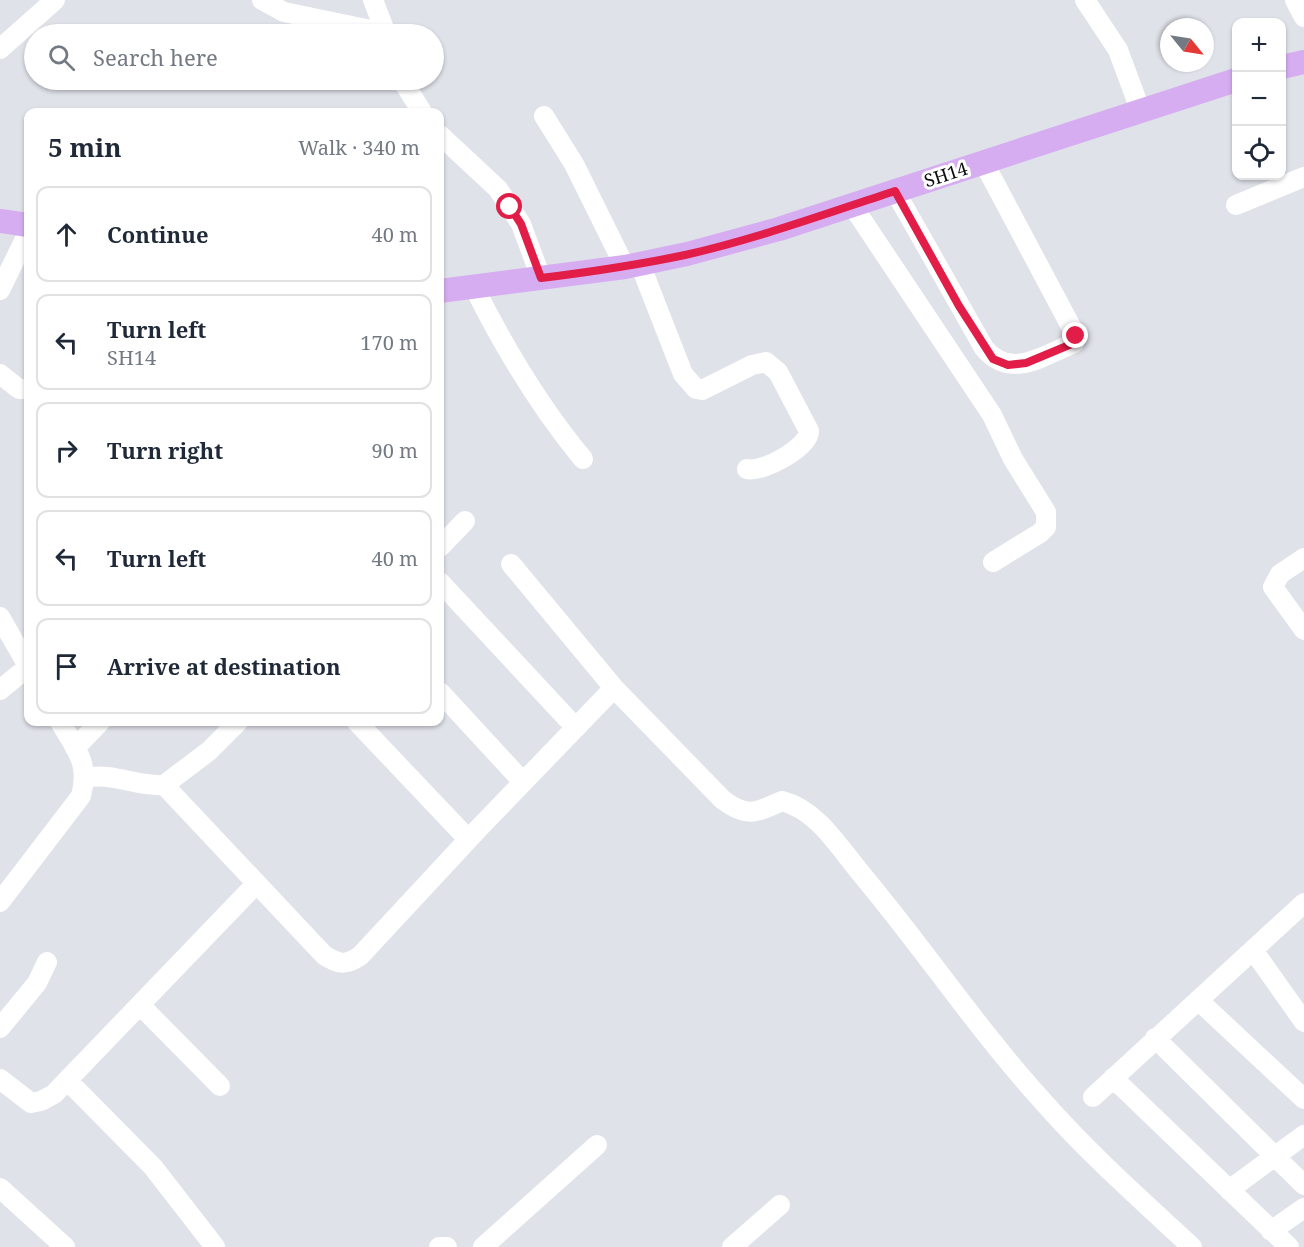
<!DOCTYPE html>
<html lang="en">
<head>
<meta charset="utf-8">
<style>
	:root { --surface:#fff; --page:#f2f2f3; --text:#1f2937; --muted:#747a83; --line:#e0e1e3 }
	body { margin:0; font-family:"Noto Serif",serif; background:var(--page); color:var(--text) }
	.controls { position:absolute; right:18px; top:18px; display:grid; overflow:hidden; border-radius:12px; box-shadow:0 2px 4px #0004 }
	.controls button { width:54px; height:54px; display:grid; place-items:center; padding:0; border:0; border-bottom:2px solid var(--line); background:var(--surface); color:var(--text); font:30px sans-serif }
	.compass { position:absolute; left:1160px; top:18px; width:54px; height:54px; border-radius:50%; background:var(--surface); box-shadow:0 2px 4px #0004; rotate:120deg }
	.stop { position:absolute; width:18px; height:18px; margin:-14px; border:4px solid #e11d48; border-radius:50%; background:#fff }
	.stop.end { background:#e11d48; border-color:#fff; box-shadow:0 2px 6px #0008 }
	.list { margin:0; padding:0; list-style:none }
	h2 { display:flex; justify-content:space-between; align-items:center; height:78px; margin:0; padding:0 24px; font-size:26px }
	h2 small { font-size:20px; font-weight:400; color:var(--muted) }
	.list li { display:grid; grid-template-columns:39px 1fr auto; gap:18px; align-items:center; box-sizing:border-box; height:96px; margin:0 12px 12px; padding:0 12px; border:2px solid var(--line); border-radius:12px }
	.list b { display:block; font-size:22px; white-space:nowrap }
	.list p { margin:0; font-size:20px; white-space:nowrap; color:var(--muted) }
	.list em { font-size:20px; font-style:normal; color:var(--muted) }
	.icon { flex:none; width:33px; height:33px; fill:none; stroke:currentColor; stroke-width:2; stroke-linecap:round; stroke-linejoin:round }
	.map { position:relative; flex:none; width:1304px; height:1247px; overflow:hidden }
	.search { position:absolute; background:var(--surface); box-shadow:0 2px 4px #0004; left:24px; top:24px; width:420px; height:66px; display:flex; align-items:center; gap:15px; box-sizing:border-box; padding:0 21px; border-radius:33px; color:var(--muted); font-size:22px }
	.panel { position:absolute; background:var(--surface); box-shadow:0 2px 4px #0004; left:24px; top:108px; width:420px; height:618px; border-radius:12px }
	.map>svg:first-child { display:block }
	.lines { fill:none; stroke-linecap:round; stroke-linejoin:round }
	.minor { stroke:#fff; stroke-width:20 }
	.major { stroke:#d7adf1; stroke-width:24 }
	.route { stroke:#e11d48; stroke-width:8 }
	.labels { text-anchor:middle; stroke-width:6; stroke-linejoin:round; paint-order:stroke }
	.street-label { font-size:18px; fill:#0b0c0e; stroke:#fff }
</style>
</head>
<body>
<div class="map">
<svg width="1304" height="1247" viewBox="0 0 1304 1247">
	<rect width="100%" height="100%" fill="#e0e2ea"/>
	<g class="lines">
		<!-- minor -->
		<path class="minor" d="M262 0 284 12 390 34
			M373 0 385 31
			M1085 0 1118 50 1141 112
			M1295 0 1304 17
			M0 49 55 0
			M402 80 422 112
			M544 116 574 164 625 267
			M440 135 498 189 521 224 541 278
			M895 191 984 348C1010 380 1043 356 1074 343L1076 336 984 163
			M852 205 992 415 1013 459 1046 512V527L1040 533 993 562
			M1236 205 1304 177
			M640 264 683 374 696 389 702 390 752 365 766 362 778 372 809 431C809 447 763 473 747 469
			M474 287C505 349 539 406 583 459
			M0 290 28 233
			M0 374 19 389H28
			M440 547 465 521
			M1304 558 1280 574 1273 587 1304 630
			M511 564 614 688 722 799C746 818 756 813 782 801 818 810 840 849 863 876 924 949 976 1027 1039 1097 1086 1151 1139 1198 1192 1247
			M440 582 576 728
			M0 617 28 666
			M0 690 28 667
			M440 692 523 782
			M357 722 468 839
			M75 748 100 722
			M86 778C113 772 136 787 164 785L209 751 238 722
			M164 785 324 955C338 964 345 966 360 956L479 828 614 688
			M0 902 81 796C90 763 76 749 60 722
			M1253 950 1304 1022
			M1198 1000 1304 1099
			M140 1005 220 1086
			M0 1028 37 983 47 962
			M1155 1038 1304 1185
			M1113 1078 1289 1247
			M0 1079 31 1103 41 1101 54 1094 256 884
			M67 1080 153 1167 215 1247
			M1093 1097 1304 903
			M0 1188 65 1247
			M1229 1190 1304 1135
			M1271 1231 1304 1208
			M439 1247H447
			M483 1247 597 1145
			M732 1247 780 1205"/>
		<!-- major -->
		<path class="major" d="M1282 67 1304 62
			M0 221 28 225
			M440 291 625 267 687 254 779 229 1236 80"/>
	</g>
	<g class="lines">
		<!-- route -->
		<path class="route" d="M510 207 521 224 541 278C590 272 637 265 685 255 756 239 825 214 895 191L959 306 993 359 1008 365 1026 363 1074 343 1076 336"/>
	</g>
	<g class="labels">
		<!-- street labels -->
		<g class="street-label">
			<text transform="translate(946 175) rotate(-18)" y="6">SH14</text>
		</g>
	</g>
</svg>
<div class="controls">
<button>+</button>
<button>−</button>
<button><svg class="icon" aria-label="locate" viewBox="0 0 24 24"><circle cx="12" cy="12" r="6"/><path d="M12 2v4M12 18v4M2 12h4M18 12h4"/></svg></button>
</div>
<svg class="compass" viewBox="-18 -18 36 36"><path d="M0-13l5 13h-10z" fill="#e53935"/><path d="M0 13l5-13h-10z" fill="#747a83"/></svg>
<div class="stop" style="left:510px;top:207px"></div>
<div class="stop end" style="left:1076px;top:336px"></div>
<div class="search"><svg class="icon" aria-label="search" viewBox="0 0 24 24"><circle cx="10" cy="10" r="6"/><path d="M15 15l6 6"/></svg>Search here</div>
<section class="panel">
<h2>5 min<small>Walk · 340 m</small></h2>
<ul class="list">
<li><svg class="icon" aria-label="ahead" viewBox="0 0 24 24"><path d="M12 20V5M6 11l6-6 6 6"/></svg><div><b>Continue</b></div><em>40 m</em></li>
<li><svg class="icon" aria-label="left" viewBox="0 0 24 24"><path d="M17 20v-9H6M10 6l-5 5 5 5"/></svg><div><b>Turn left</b><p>SH14</p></div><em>170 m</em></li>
<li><svg class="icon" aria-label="right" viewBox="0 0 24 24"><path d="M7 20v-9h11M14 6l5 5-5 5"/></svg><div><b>Turn right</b></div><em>90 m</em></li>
<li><svg class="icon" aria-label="left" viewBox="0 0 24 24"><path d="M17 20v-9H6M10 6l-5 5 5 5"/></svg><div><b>Turn left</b></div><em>40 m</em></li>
<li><svg class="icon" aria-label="arrive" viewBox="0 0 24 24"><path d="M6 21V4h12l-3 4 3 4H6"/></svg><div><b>Arrive at destination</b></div></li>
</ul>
</section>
</div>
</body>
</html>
